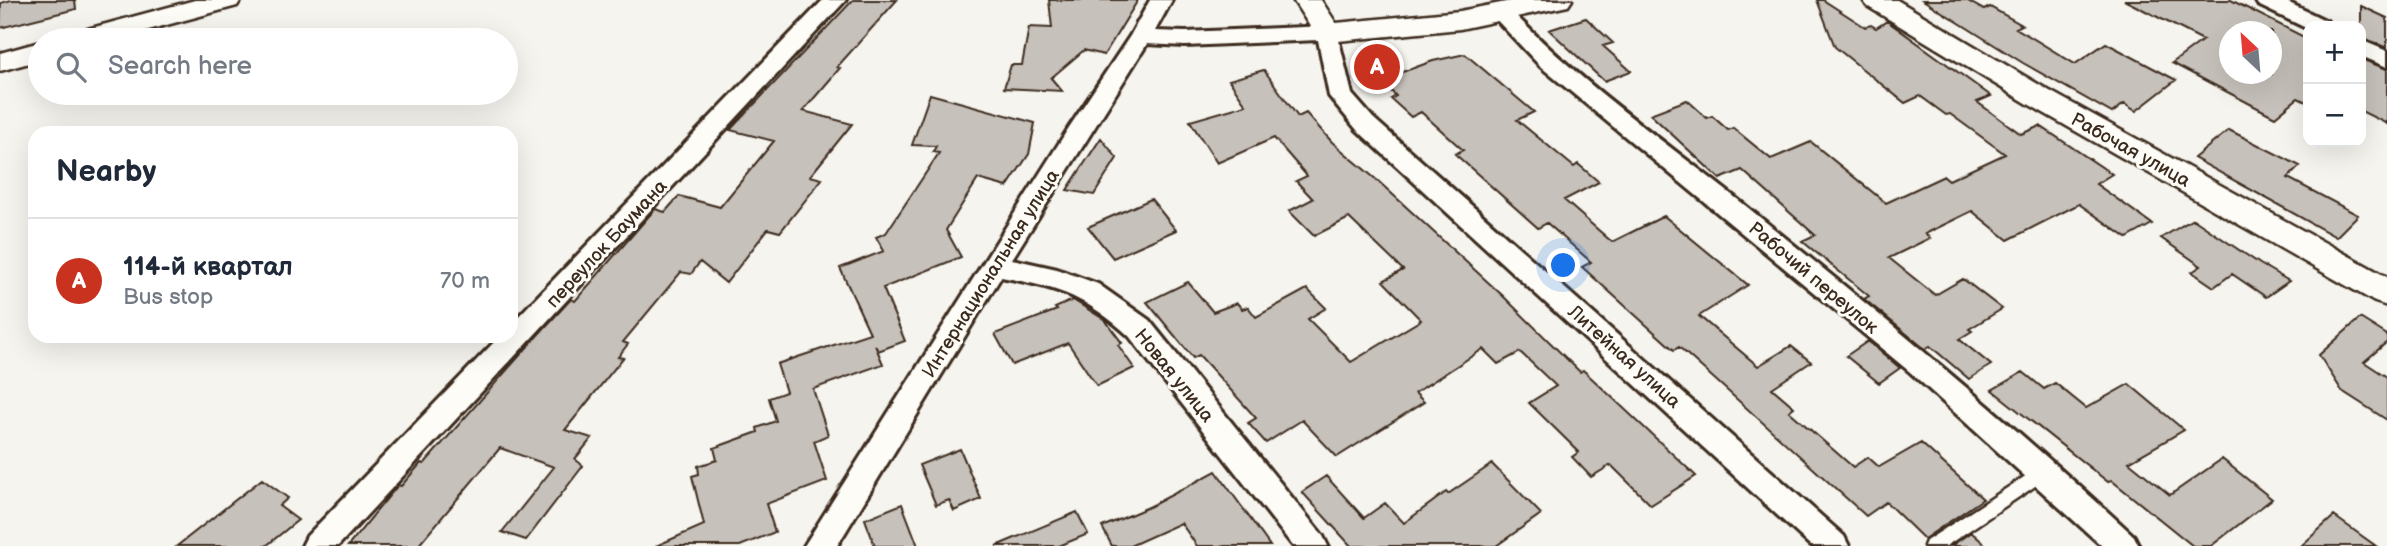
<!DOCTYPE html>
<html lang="en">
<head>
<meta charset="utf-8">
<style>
	:root { --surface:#fff; --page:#f2f2f3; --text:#1f2937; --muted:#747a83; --line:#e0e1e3; --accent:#c8321e }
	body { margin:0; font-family:"Balsamiq Sans",sans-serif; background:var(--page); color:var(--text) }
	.controls { position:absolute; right:21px; top:21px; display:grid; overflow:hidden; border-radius:14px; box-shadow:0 7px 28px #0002 }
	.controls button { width:63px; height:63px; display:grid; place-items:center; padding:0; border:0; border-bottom:2px solid var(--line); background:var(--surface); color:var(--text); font:35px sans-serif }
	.compass { position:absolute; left:2219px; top:21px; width:63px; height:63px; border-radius:50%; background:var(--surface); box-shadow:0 7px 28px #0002; rotate:334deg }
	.you { position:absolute; left:1564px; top:266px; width:24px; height:24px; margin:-18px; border:5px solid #fff; border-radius:50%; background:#1a73e8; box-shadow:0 0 0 10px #1a73e833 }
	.badge { display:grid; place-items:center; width:46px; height:46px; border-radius:50%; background:var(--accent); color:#fff; font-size:23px; font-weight:700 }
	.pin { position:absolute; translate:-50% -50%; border:4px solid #fff; box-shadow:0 2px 7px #0006 }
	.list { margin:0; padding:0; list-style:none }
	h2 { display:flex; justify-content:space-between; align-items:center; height:91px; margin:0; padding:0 28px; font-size:30px }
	h2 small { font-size:23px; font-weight:400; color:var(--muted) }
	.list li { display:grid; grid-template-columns:46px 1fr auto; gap:21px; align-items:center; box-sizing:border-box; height:126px; padding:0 28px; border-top:2px solid var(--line) }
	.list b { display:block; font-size:26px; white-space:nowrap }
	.list p { margin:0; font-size:23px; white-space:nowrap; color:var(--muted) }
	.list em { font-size:23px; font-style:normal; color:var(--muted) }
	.icon { flex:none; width:38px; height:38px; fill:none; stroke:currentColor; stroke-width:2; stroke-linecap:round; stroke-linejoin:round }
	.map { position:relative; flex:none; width:2387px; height:546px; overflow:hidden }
	.search { position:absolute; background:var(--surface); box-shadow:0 7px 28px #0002; left:28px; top:28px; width:490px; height:77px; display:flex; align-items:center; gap:18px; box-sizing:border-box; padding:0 24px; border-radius:38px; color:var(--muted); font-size:26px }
	.panel { position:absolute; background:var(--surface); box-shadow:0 7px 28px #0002; left:28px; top:126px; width:490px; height:217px; border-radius:21px }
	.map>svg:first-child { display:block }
	.building { fill:#c7c1bb; stroke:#3b2a1e; stroke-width:2; fill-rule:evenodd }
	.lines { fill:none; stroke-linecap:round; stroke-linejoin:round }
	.service-casing { stroke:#3b2a1e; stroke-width:5 }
	.minor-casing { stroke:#3b2a1e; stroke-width:6 }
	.tertiary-casing { stroke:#3b2a1e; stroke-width:5 }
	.service { fill:#fdfcf7; fill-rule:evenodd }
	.minor { fill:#fdfcf7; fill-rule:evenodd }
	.tertiary { fill:#fdfcf7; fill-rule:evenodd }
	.labels { text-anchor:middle; stroke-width:6; stroke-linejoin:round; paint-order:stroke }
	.street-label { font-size:19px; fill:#3b2a1e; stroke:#fdfcf7 }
</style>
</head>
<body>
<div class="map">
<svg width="2387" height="546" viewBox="0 0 2387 546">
	<rect width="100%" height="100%" fill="#f5f4ee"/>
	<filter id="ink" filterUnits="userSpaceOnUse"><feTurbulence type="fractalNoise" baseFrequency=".0143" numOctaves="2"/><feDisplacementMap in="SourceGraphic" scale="14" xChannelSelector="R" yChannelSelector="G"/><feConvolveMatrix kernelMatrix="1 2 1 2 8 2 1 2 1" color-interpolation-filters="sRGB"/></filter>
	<g filter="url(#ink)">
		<!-- building -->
		<path class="building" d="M11 0H75L76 9 0 28 1 3Z
			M853 0H897L837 67 840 68 803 111 852 124 810 176 822 179 780 232 768 229 726 283 700 262 691 274 681 272 623 342 628 344 618 357 623 358 565 430 592 438 575 459 583 466 526 540 502 532 554 467 500 448 418 546H348L398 485 401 486 421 463 424 464 537 336 571 299 575 301 655 209 665 212 679 196 720 207 774 141 730 130Z
			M1049 0H1138L1104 55 1084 50 1051 78 1062 91 1004 88 1011 65H1022L1029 27 1052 28Z
			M1817 0H1823L1865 27 1871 25 1876 28 1887 21 1991 96 1977 102 2021 134 2040 126 2112 174 2096 184 2152 224 2127 238 2079 204 2008 240 1972 211 1925 234 1930 238 1889 258 1935 295 1963 279 2002 309 1969 329 1972 331 1959 339 1991 365 1969 379 1930 346 1925 349 1864 299 1869 296 1802 241 1815 235 1742 170 1720 179 1650 114 1687 100 1707 118 1712 116 1728 130 1733 128 1771 159 1811 142 1886 203 1944 176 1949 180 2005 154 1950 114 1946 115 1920 96 1905 103 1835 47Z
			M1923 0H1966L1984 10 1990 7 2022 25 2016 28 2075 64 2106 43 2176 80 2136 111 2124 104 2112 113 2023 63Z
			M2124 0H2231L2308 39V103L2298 98 2275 117 2172 63 2203 40ZM2230 32H2272V74H2230Z
			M2361 6 2387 18V48L2361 37Z
			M1586 18 1613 43 1603 46 1631 71 1604 81 1549 30Z
			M1465 54 1534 112 1517 120 1574 167 1578 164 1599 182 1564 200 1612 242 1664 216 1748 285 1699 316 1758 366 1791 346 1811 362 1772 388 1794 407 1789 411 1853 467 1868 457 1879 467 1921 443 1983 499 1924 539 1886 502 1866 516 1679 347 1674 350 1582 267 1591 262 1547 223 1538 228 1455 154 1463 150 1421 112 1411 117 1391 99 1396 96 1380 80 1433 61Z
			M2361 59 2387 69V124L2361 111Z
			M1264 70 1298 117 1306 113 1332 142 1378 181 1502 295 1580 372 1583 370 1696 476 1651 505 1611 465 1591 477 1572 457 1579 452 1529 403 1556 386 1520 352 1498 364 1483 349 1415 393 1424 402 1337 457 1302 420 1266 443 1248 423 1256 418 1199 355 1193 358 1147 302 1188 282 1213 312 1237 303 1242 309 1248 307 1256 317 1307 289 1326 308 1308 319 1351 362 1421 320 1383 281 1403 270 1349 218 1314 236 1289 211 1313 199 1296 181 1307 176 1274 138 1217 163 1190 121 1246 105 1229 80Z
			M930 94 1035 123 1029 154 1007 187 978 179 946 230 961 257 883 288 905 341 878 351 875 345 883 364 813 389 828 435 814 441 827 481 766 504 775 532 740 546H656L704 525 692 476 699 474 698 466 717 460 714 448 758 432 757 428 776 421 769 398 786 392 777 364 870 333 840 268 884 251 876 237 886 233 939 153 933 152 936 146 912 145Z
			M2229 130 2300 166 2288 178 2358 215 2336 237 2194 158Z
			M1101 138 1117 158 1094 195 1067 190Z
			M1151 199 1176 230 1113 258 1088 227Z
			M2193 219 2260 264 2289 281 2266 297 2232 274 2214 287 2192 272 2201 266 2161 238Z
			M1073 300 1105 320 1122 343 1118 345 1134 368 1097 386 1068 343 1012 365 995 334 1057 310 1055 308Z
			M2360 318 2387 335V342L2364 362 2387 377V420L2342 391 2319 355Z
			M1868 341 1900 368 1879 383 1846 356Z
			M2023 372 2044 389 2055 383 2086 408 2129 384 2184 430 2129 462 2170 495 2222 459 2272 499 2211 546H2193L2111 480 2108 482 1992 390Z
			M960 449 981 499 954 511 949 500 936 505 919 465Z
			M1492 464 1541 514 1496 546H1351L1302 492 1326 476 1364 518 1385 503 1404 523 1446 492 1448 494Z
			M1216 471 1270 546H1197L1181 523 1130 546H1112L1102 527 1151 506Z
			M262 479 288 498 279 506 298 520 266 546H177Z
			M902 504 918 546H875L865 519Z
			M1077 512 1088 534 1059 546H996Z
			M2334 516 2376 546H2301Z
			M1971 532 1987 546H1951Z"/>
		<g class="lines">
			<defs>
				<path id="service" d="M2044 464 2050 466 2052 471 2050 476 1946 546H1924L1926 541Z"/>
				<path id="minor" d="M823 0H846L338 546H302L307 536 500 336H511V324Z
					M1150 0H1172L1155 31 1185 32 1328 26 1336 28 1352 94 1373 118 1844 536 1849 546H1811L1357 130 1329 96 1318 40 1185 46 1147 44 1012 259 1057 269 1098 284 1149 320 1323 536 1328 546H1293L1129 336C1085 296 1059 288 1001 277L837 546H804L1068 129 1130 36Z
					M2255 0H2283L2327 21 2330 26H2308V29L2258 5Z
					M1501 6 1509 8C1578 82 1662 139 1741 202 1875 310 2008 419 2134 536L2139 546H2102L1910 372 1541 67 1490 13 1493 8Z
					M2361 40 2387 51V67L2361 56Z"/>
				<path id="tertiary" d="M195 0H241L237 6 111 40H65L69 34Z
					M1293 0H1321L1336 23 1460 11 1516 0H1572L1568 6 1460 29 1328 42 1318 39Z
					M1863 0H1897L2048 90 2387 277V306L2375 302 2028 104 1867 6Z
					M40 42V60L0 71V53Z"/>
			</defs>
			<!-- service casing -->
			<use href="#service" class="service-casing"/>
			<!-- minor casing -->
			<use href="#minor" class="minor-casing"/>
			<!-- tertiary casing -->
			<use href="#tertiary" class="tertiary-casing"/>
			<!-- service -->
			<use href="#service" class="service"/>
			<!-- minor -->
			<use href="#minor" class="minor"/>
			<!-- tertiary -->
			<use href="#tertiary" class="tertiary"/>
		</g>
	</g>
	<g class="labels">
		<!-- street labels -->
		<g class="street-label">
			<text transform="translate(2131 149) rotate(29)" y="7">Рабочая улица</text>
			<text transform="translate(606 243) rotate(-47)" y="7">переулок Баумана</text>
			<text transform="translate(990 273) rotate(-58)" y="7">Интернациональная улица</text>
			<text transform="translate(1814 277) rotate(40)" y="7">Рабочий переулок</text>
			<text transform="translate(1625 356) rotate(42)" y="7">Литейная улица</text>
			<text transform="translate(1175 375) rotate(51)" y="7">Новая улица</text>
		</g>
	</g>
</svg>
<div class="controls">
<button>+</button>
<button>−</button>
</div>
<svg class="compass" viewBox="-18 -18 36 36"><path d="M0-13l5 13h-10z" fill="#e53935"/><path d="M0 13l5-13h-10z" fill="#747a83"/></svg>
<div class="you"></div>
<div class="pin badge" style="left:1377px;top:67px">A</div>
<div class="search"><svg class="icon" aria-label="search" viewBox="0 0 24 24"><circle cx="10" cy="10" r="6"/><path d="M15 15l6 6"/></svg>Search here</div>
<section class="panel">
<h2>Nearby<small></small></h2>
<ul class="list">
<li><span class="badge">A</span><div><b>114-й квартал</b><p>Bus stop</p></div><em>70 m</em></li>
</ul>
</section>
</div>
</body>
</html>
